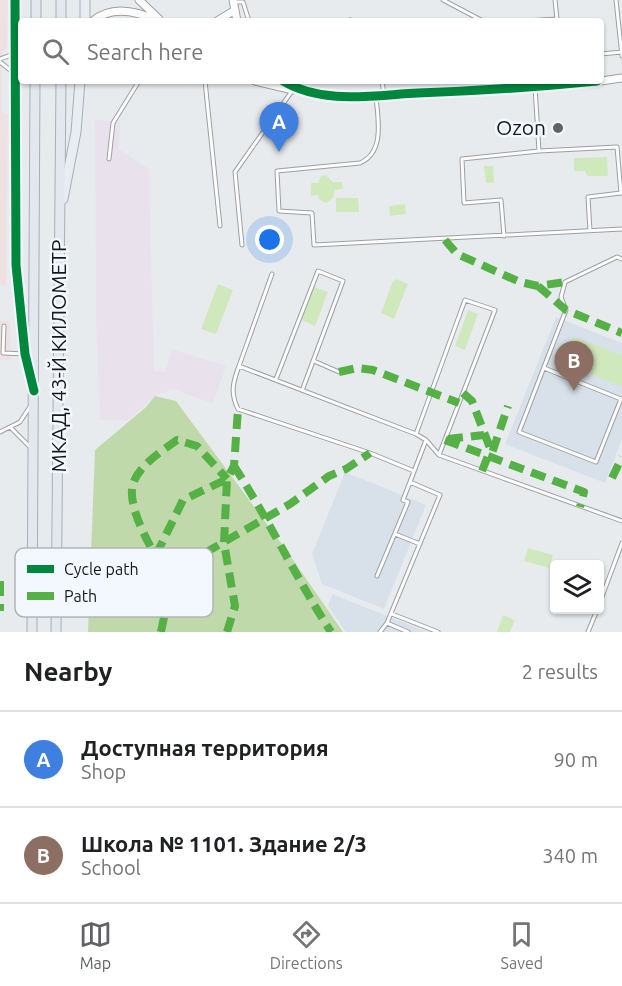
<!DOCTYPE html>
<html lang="en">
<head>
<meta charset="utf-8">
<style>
	:root { --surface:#fff; --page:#f2f2f2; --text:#202124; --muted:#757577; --line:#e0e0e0; --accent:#606266 }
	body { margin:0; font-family:Ubuntu,sans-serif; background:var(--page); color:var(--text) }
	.controls { position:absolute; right:18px; bottom:18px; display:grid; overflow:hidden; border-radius:6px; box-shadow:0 2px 4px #0004 }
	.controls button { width:54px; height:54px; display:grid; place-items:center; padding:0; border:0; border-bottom:2px solid var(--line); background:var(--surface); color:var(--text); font:30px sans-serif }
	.you { position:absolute; left:270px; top:240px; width:21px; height:21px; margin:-15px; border:4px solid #fff; border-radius:50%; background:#1a73e8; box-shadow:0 0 0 9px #1a73e833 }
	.badge { display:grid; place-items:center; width:39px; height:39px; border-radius:50%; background:var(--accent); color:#fff; font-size:20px; font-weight:700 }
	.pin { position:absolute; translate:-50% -50px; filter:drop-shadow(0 2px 3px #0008) }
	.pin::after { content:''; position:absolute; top:32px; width:21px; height:18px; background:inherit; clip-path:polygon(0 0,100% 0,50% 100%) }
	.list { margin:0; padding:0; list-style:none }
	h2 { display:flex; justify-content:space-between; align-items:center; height:78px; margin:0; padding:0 24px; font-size:26px }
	h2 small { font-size:20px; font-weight:400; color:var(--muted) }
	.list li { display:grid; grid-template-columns:39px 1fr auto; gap:18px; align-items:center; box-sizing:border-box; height:96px; padding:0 24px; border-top:2px solid var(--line) }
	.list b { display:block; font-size:22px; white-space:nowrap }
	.list p { margin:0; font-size:20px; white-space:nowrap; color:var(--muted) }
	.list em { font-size:20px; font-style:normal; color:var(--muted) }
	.icon { flex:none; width:33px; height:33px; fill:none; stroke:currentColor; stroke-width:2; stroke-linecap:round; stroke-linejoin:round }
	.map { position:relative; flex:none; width:622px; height:632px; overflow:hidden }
	.search { position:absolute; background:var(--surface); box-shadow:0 2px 4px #0004; left:18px; right:18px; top:18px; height:66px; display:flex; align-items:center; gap:15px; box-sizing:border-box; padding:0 21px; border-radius:6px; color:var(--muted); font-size:22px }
	.sheet { height:270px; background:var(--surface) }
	nav { display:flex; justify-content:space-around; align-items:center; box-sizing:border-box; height:84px; border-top:2px solid var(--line); background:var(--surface); font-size:16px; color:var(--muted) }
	nav a { display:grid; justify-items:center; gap:3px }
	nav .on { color:var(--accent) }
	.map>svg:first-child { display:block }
	.commercial { fill:#efe1e1 }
	.industrial { fill:#e9e2ed }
	.built { fill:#d8e1e9 }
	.green { fill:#d0e9bc }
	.forest { fill:#c0d9ab }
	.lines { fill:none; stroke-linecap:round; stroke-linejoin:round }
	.service-casing { stroke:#9da0a2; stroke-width:5 }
	.minor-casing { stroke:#9da0a2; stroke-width:8 }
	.tertiary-casing { stroke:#9da0a2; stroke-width:9 }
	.primary-casing { stroke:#a6afba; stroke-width:11 }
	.trunk-casing { stroke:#a6afba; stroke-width:11 }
	.service { stroke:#fcfcfc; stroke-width:3 }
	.minor { stroke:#fcfcfc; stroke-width:5 }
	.tertiary { stroke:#fcfcfc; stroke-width:7 }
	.primary { stroke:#e8edf2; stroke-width:9 }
	.trunk { stroke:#e2e8ee; stroke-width:9 }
	.quiet { stroke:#55b145; stroke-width:8; stroke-dasharray:15 8; stroke-linecap:butt }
	.cycleway-casing { stroke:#f2f8fe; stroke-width:13 }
	.cycleway { stroke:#00873e; stroke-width:9 }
	.poi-dot { fill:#606266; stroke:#f2f8fe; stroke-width:2 }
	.labels { text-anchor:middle; stroke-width:5; stroke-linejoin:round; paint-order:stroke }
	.poi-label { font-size:21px; fill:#17191c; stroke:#f2f8fe; text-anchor:end }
	.street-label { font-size:21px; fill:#17191c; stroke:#f2f8fe }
	.key { fill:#f2f8fe; stroke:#b0b5ba; stroke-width:1.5 }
	.key-label { font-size:16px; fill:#17191c }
</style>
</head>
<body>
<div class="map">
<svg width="622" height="632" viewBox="0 0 622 632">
	<rect width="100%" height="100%" fill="#e8ebee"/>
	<!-- commercial -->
	<path class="commercial" d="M0 0H8L7 48 2 52 1 111 8 114 6 286 0 284Z
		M0 321H10L11 360H0Z"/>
	<!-- industrial -->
	<path class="industrial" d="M95 119 120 122 119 149 149 169 154 371 165 372 172 349 226 366 213 404 173 389 155 396 129 420H100L96 320Z"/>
	<!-- built -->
	<path class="built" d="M556 317 622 343V439L605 483 505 444Z
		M345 472 426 505 384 609 322 584 312 554Z
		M332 594 427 632H346L328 606Z"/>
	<!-- green -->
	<path class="green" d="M607 157 608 176H587L585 171H574V158Z
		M484 166H493L494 183H486Z
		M326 175 333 182H342L343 189 335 190 333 198 326 203 320 200 318 195 311 196V183H318L321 176Z
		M336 198H358L359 212H336Z
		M405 204 406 214 390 216 389 206Z
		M397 279 408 284 394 319 381 313 393 281Z
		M218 284 233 290 216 334 201 329Z
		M314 287 328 292 315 326 301 320Z
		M468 310 478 314 465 350 455 346Z
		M573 337 622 355V386L563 364Z
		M528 548 553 555 549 568 524 561Z
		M503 615 515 620 510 632H497Z"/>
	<!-- forest -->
	<path class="forest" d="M155 396 176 401 289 554 343 632H88L95 450 145 408Z"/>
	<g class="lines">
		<defs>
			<path id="service" d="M443 0 483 21
				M616 0 622 56
				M235 2H243L249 21
				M350 20 351 21
				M526 21 557 19 555 0
				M601 54 622 52
				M0 59 11 55 14 50
				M0 62 14 73
				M205 81 220 226
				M382 81 384 95
				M535 87 539 151 617 147 621 193 588 197 590 231
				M376 97C378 119 385 152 360 163L277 171 279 211 312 213 314 245 622 229
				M109 159 113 123 139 81
				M504 236 501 200 464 203 462 159 539 151
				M242 245 235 172 292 91
				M4 326 3 353 25 354
				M314 361 339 372
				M239 366 272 274
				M544 368 621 399 596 462 519 432 566 310 561 297 565 282 617 257 622 259
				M276 379 318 271 343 281 303 388
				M0 432 10 427
				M416 434 465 300 495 310 439 455
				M30 447 10 427 20 422 31 405
				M414 471 370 453 238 409C230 393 233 382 239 366L416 434 426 440 439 455 622 521
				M395 534 420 544
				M377 576 408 502 403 500 410 482
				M600 602 622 543
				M392 614 438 632
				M387 623 440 495 410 482 426 440
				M380 632 387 623 408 632
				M588 632 597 610"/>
			<path id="minor" d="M15 0 16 265 25 354 31 378"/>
			<path id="tertiary" d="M139 0 159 19
				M233 0 237 21
				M93 21C112 5 137 11 158 21
				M217 21 235 10
				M255 81 293 90
				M283 81C323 105 374 95 418 93 478 91 537 87 597 81
				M601 81 622 78"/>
			<path id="primary" d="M85 21V0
				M63 199 76 132 80 81"/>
			<path id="trunk" d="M61 0V21
				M36 21V0
				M32 632 35 81
				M56 632 61 81"/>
		</defs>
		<!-- service casing -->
		<use href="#service" class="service-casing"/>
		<!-- minor casing -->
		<use href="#minor" class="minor-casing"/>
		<!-- tertiary casing -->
		<use href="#tertiary" class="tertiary-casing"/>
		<!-- primary casing -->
		<use href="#primary" class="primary-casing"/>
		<!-- trunk casing -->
		<use href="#trunk" class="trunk-casing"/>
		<!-- service -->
		<use href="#service" class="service"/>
		<!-- minor -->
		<use href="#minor" class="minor"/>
		<!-- tertiary -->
		<use href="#tertiary" class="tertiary"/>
		<!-- primary -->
		<use href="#primary" class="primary"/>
		<!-- trunk -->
		<use href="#trunk" class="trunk"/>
		<!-- quiet -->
		<path class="quiet" d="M445 240 457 254 520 282 538 286 565 282
			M538 286 566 310 622 333
			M339 372 357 368 373 370 459 403
			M463 393 472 401 492 453
			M448 439 484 435
			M445 440 584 492 580 507
			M234 466C269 520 296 578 331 632
			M482 471 488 456 492 453 508 406
			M612 478 622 457
			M156 555 183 500 227 479
			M0 581V611
			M171 583 186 568 210 550 290 504 329 476 346 469 370 453
			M161 632 171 583C158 559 123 507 134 481 142 463 162 451 177 440L197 446 227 479
			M227 632 235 606 224 543 227 479 234 466 238 409"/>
		<defs>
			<path id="cycleway" d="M15 0 16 265 25 354 34 391
				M283 81C323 105 374 95 418 93 478 91 537 87 597 81"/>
		</defs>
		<!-- cycleway casing -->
		<use href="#cycleway" class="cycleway-casing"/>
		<!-- cycleway -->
		<use href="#cycleway" class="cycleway"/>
	</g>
	<!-- markers -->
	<circle class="poi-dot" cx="558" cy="128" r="6"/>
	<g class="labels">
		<!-- poi labels -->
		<g class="poi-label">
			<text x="546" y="135">Ozon</text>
		</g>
		<!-- street labels -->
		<g class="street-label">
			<text transform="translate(59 356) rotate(-90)" y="7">МКАД, 43-Й КИЛОМЕТР</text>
		</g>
	</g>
	<!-- legend -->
	<rect x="15" y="548" width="198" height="69" rx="9" class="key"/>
	<rect x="27" y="565" width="27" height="8" fill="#00873e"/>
	<rect x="27" y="592" width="27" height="8" fill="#55b145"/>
	<g class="key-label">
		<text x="64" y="575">Cycle path</text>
		<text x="64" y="602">Path</text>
	</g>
</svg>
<div class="controls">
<button><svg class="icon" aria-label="layers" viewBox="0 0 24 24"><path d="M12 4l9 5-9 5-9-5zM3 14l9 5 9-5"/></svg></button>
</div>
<div class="you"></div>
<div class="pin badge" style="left:279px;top:152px;background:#3f7fe0">A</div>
<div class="pin badge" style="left:574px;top:391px;background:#8d6e63">B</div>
<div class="search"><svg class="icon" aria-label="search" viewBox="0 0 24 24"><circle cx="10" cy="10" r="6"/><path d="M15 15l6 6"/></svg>Search here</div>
</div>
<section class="sheet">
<h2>Nearby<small>2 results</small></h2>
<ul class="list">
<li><span class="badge" style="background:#3f7fe0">A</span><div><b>Доступная территория</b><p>Shop</p></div><em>90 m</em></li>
<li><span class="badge" style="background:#8d6e63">B</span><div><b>Школа № 1101. Здание 2/3</b><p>School</p></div><em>340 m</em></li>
</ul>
</section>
<nav>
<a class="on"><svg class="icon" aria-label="map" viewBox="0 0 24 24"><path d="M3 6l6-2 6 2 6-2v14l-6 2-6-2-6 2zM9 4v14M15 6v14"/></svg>Map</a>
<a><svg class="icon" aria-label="directions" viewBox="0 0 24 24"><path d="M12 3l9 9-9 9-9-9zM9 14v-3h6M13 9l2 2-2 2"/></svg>Directions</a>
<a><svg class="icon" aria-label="saved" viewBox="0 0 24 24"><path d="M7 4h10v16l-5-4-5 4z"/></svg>Saved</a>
</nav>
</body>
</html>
